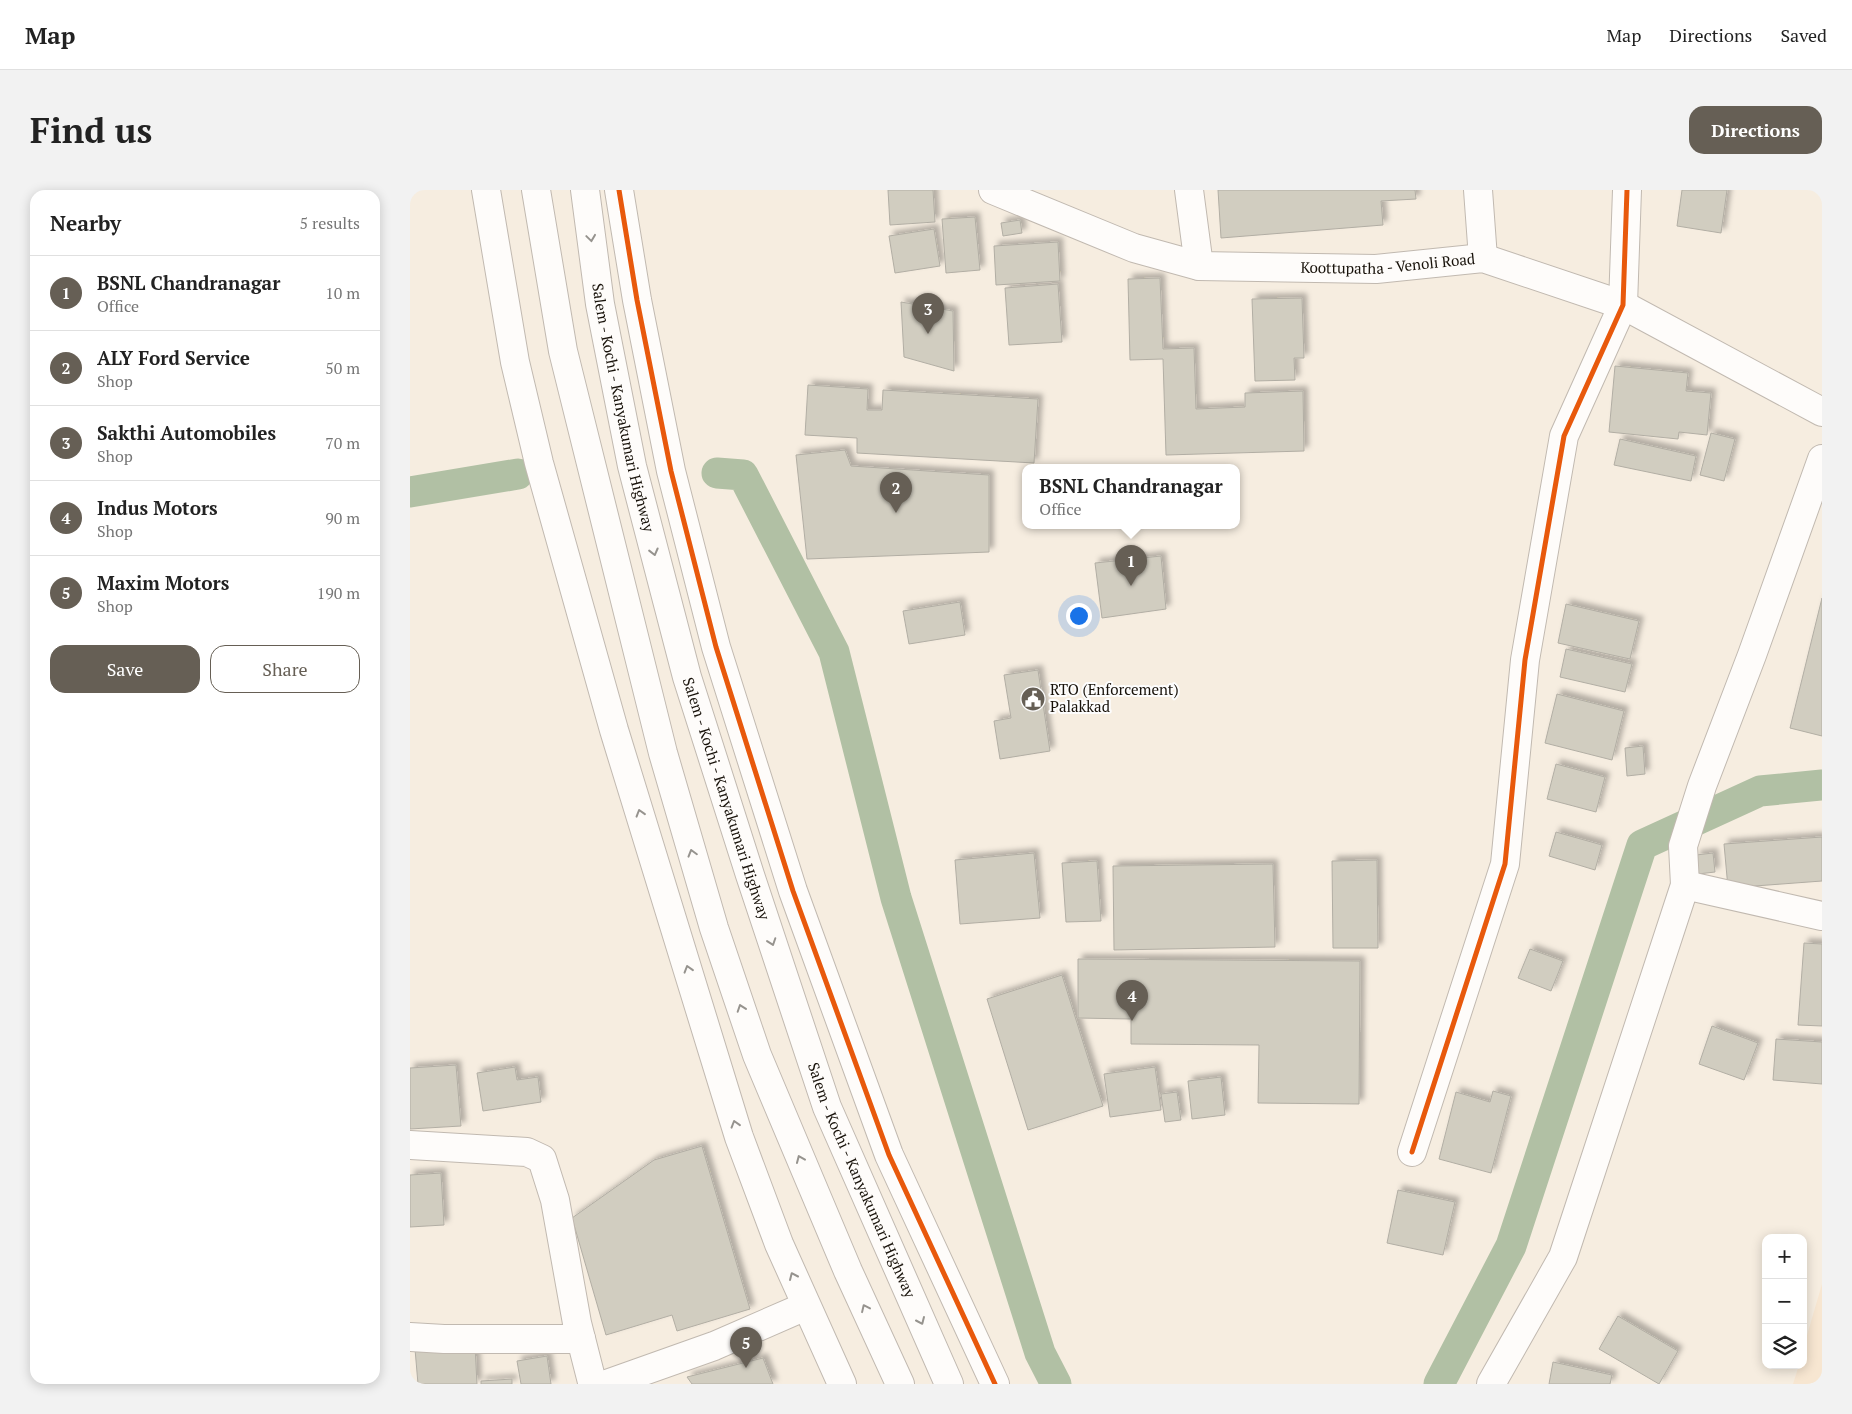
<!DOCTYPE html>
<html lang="en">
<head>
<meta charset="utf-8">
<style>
	:root { --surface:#fff; --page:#f2f2f2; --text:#222; --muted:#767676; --line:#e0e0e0; --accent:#665f55 }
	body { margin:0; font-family:"PT Serif",serif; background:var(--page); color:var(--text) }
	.controls { position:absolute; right:15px; bottom:15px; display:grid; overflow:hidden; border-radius:10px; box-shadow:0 2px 12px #0003 }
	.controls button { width:45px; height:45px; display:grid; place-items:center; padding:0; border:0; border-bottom:1px solid var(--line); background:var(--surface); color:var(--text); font:25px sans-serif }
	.you { position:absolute; left:668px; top:425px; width:18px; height:18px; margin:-12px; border:4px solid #fff; border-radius:50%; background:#1a73e8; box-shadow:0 0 0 8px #1a73e833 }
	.badge { display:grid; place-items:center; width:32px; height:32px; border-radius:50%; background:var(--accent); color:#fff; font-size:16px; font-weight:700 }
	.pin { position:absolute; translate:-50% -41px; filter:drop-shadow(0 1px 2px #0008) }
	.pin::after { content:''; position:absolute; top:26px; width:18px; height:15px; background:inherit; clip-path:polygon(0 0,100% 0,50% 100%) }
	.popup { position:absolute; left:612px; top:274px; width:218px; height:65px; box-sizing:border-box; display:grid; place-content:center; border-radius:10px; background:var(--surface); filter:drop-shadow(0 1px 4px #0005); font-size:16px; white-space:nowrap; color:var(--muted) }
	.popup b { font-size:19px; color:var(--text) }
	.popup::after { content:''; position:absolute; left:50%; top:100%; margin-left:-10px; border:10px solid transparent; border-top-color:var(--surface) }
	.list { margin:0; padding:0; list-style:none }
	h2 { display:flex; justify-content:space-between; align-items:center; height:65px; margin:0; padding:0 20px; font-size:21px }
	h2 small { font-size:16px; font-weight:400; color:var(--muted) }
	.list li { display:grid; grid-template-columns:32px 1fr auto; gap:15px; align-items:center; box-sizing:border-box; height:75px; padding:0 20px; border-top:1px solid var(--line) }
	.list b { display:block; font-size:19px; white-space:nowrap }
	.list p { margin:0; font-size:16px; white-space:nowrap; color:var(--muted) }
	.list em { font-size:16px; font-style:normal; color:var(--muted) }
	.actions { display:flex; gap:10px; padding:15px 20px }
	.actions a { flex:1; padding:11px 0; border:1px solid var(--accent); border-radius:15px; text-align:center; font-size:18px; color:var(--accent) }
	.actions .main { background:var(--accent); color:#fff }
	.icon { flex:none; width:28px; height:28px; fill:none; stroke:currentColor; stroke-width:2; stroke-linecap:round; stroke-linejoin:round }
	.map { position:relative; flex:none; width:1412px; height:1194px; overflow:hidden; border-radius:15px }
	header { display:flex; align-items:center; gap:30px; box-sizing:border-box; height:70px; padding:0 25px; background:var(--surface); border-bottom:1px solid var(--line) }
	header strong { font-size:24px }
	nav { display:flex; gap:28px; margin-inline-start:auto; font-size:18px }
	.intro { display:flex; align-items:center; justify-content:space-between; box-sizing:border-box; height:120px; padding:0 30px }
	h1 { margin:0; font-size:35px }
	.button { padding:12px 22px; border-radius:15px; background:var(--accent); color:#fff; font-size:18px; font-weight:700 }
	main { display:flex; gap:30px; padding:0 30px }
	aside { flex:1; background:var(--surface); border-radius:15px; box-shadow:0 2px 12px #0003 }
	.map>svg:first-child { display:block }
	.built { fill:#f7e6d1 }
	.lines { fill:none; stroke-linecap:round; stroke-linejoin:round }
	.canal { stroke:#b1c0a4; stroke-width:31 }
	.building { fill:#d1cdc0; stroke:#b2aea4; filter:url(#shadow) }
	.minor-casing { stroke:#c1b9b0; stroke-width:30 }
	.highway-casing { stroke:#c1b9b0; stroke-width:30 }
	.minor { stroke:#fefcfa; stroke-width:28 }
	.highway { stroke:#fefcfa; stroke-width:28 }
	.cycleway-casing { stroke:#fdfdfd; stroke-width:8 }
	.cycleway { stroke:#e8590c; stroke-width:5 }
	.oneway { stroke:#96938e }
	.labels { text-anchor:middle; stroke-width:4; stroke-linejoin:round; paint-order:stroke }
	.street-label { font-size:15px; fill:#18120a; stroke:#fdfdfd }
	.poi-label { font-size:15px; fill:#18120a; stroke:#fdfdfd; text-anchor:start }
</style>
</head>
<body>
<header>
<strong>Map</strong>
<nav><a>Map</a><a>Directions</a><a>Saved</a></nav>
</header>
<div class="intro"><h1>Find us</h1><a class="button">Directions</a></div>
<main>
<aside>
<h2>Nearby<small>5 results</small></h2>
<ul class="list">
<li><span class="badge">1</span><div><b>BSNL Chandranagar</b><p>Office</p></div><em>10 m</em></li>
<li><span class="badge">2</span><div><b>ALY Ford Service</b><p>Shop</p></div><em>50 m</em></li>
<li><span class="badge">3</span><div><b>Sakthi Automobiles</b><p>Shop</p></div><em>70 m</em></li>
<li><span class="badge">4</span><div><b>Indus Motors</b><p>Shop</p></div><em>90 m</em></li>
<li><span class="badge">5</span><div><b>Maxim Motors</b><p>Shop</p></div><em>190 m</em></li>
</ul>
<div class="actions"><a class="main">Save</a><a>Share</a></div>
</aside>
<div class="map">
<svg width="1412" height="1194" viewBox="0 0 1412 1194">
	<defs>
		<filter id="shadow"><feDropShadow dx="4.5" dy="-4.5" stdDeviation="2.5" flood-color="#0004"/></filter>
	</defs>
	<rect width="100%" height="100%" fill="#f6ede0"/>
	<!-- built -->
	<path class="built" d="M1412 1094V1194H1383L1389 1175H1393V1159Z"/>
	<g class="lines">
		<!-- canal -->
		<path class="canal" d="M307 283 333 285 424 462 486 708 630 1163 646 1194
			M0 302 108 284
			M1029 1194 1101 1056 1232 655 1350 601 1412 595"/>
	</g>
	<!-- building -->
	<path class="building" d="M478 0H523L525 32 480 35Z
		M808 0H1005L1006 9 971 11 973 35 811 48Z
		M1272 0H1317L1311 43 1267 36Z
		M565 27 570 80 536 83 532 29Z
		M610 30 612 43 593 46 591 33Z
		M524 39 530 76 485 83 479 46Z
		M648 52 650 91 586 95 584 56Z
		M750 88 753 159 784 158 786 219 835 217V203L893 201 894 261 756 265 753 169 720 170 718 89Z
		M648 94 652 152 599 155 595 98Z
		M892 108 894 168H884L885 190 845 191 842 109Z
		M491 112 543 121 544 181 494 167Z
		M1205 176 1278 183 1276 201 1301 203 1297 245 1269 242 1268 249 1199 242Z
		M398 195 458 199 457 220H472L473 200 628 209 624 273 447 263V248L395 245Z
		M1301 243 1325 249 1314 291 1290 285Z
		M1210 249 1286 266 1281 291 1204 275Z
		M435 260 441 276 579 285V362L397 369 386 265Z
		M751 366 756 419 692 428 685 373Z
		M1412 408V546L1380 538Z
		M550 412 555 445 499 454 493 421Z
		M1156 414 1229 431 1220 469 1148 453Z
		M1156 459 1222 474 1215 502 1150 487Z
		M628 480 640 561 590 569 584 531 601 528 594 485Z
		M1147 504 1214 521 1202 570 1135 553Z
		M1233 556 1235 584 1217 586 1215 558Z
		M1146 574 1195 587 1186 622 1137 609Z
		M1146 642 1192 655 1185 680 1139 666Z
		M1412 647V691L1318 698 1314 654Z
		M624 663 630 728 550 734 545 670Z
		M1303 663 1305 682 1288 684 1286 665Z
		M967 670 968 758H923L922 671Z
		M687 671 691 731 656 732 652 673Z
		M863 674 865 757 704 760 703 676Z
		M1394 753 1412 754V836L1388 835Z
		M1120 759 1153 771 1141 801 1108 788Z
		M668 769 950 771 949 914 848 913 849 855 721 854V829L668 828Z
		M652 785 693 916 618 940 577 809Z
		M1302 836 1348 853 1334 890 1289 874Z
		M1366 849 1412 852V894L1363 890Z
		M46 875 51 936 0 939V878Z
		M105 877 107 890 128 887 131 912 73 921 67 883Z
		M745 877 751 920 700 927 694 884Z
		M811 887 815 925 782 929 778 891Z
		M1083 901 1101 906 1081 983 1029 969 1046 902 1080 912Z
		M767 902 771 930 755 932 751 904Z
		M292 956 340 1119 267 1141 262 1125 196 1145 162 1028 244 970Z
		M31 983 34 1035 0 1037V985Z
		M988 1000 1045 1012 1033 1065 977 1053Z
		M1208 1126 1268 1161 1249 1194 1189 1159Z
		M65 1156 67 1194H8L5 1159Z
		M137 1166 141 1194H111L107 1171Z
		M353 1168 363 1194H282L277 1187Z
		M1143 1172 1202 1185 1200 1194H1139Z
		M102 1189V1194H71V1191Z"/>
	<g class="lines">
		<defs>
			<g id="minor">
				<path d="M76 0 105 172 129 273 204 540 329 947 369 1054 432 1194"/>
				<path d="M209 0 227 110 261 281 306 457 383 701 479 965 585 1194"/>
				<path id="s1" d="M583 0 724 58 789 76 966 79 1073 68 1213 115 1412 222"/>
				<path d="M779 0 789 76"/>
				<path d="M1068 0 1073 68"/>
				<path d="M1275 695 1412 726"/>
				<path d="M0 955 117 962 132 969 145 1010 167 1133 182 1192 190 1194"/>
				<path d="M1002 962 1095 674 1115 470 1154 246 1213 115 1217 0"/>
				<path d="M0 1147 34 1149H171"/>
				<path d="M197 1194 304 1156 396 1116"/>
				<path d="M1081 1194 1153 1067 1275 695 1273 656 1292 596 1342 465 1412 269"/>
			</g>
			<g id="highway">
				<path d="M126 0 153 161 253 563 304 738 347 865 438 1081 490 1194"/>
				<path id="s2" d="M175 0 190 114 222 276 277 487 340 685 417 917 539 1194"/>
			</g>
		</defs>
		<!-- minor casing -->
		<use href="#minor" class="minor-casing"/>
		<!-- highway casing -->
		<use href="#highway" class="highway-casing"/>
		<!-- minor -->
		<use href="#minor" class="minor"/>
		<!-- highway -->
		<use href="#highway" class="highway"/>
		<defs>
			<path id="cycleway" d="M209 0 227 110 261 281 306 457 383 701 479 965 585 1194
				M1002 962 1095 674 1115 470 1154 246 1213 115 1217 0"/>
		</defs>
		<!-- cycleway casing -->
		<use href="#cycleway" class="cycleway-casing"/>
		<!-- cycleway -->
		<use href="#cycleway" class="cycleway"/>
	</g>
	<!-- one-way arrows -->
	<defs><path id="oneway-chevron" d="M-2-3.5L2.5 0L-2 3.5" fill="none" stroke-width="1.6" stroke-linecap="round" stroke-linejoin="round" transform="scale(1.25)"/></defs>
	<g class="oneway">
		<use href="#oneway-chevron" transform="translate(181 48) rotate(82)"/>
		<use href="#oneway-chevron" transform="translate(244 362) rotate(76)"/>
		<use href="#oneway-chevron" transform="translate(230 623) rotate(-107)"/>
		<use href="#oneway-chevron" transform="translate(282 663) rotate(-106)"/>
		<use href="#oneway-chevron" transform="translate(362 752) rotate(71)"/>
		<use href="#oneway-chevron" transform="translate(278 779) rotate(-107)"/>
		<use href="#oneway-chevron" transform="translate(331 818) rotate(-109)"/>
		<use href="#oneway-chevron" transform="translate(325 934) rotate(-107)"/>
		<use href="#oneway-chevron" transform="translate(390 969) rotate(-113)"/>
		<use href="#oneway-chevron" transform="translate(383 1086) rotate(-114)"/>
		<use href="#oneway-chevron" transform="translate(455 1118) rotate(-115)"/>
		<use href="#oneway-chevron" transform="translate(511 1131) rotate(66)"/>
	</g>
	<!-- icons -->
	<defs>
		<symbol id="civic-disc" viewBox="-11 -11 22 22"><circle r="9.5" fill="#665f55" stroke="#fdfdfd"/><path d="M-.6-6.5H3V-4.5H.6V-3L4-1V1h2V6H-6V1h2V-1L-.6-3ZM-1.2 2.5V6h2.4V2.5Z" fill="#fff"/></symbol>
	</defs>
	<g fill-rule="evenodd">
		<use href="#civic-disc" x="609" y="495" width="28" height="28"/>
	</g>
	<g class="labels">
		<!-- street labels -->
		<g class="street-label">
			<text dy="5" stroke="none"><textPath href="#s1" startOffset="409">Koottupatha - Venoli Road</textPath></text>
			<text dy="5" stroke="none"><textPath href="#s2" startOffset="221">Salem - Kochi - Kanyakumari Highway</textPath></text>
			<text dy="5" stroke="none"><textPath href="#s2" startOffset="626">Salem - Kochi - Kanyakumari Highway</textPath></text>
			<text dy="5" stroke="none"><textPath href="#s2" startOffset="1031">Salem - Kochi - Kanyakumari Highway</textPath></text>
		</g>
		<!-- poi labels -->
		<g class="poi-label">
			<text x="640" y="505">RTO (Enforcement)<tspan x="640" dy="17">Palakkad</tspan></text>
		</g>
	</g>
</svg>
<div class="controls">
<button>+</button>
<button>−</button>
<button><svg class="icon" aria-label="layers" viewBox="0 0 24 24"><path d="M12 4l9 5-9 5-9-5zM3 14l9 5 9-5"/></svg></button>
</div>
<div class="you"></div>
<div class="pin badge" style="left:721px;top:396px">1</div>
<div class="popup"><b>BSNL Chandranagar</b>Office</div>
<div class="pin badge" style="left:486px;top:323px">2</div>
<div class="pin badge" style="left:518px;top:144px">3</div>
<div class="pin badge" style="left:722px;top:831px">4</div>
<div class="pin badge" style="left:336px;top:1178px">5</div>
</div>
</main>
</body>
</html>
